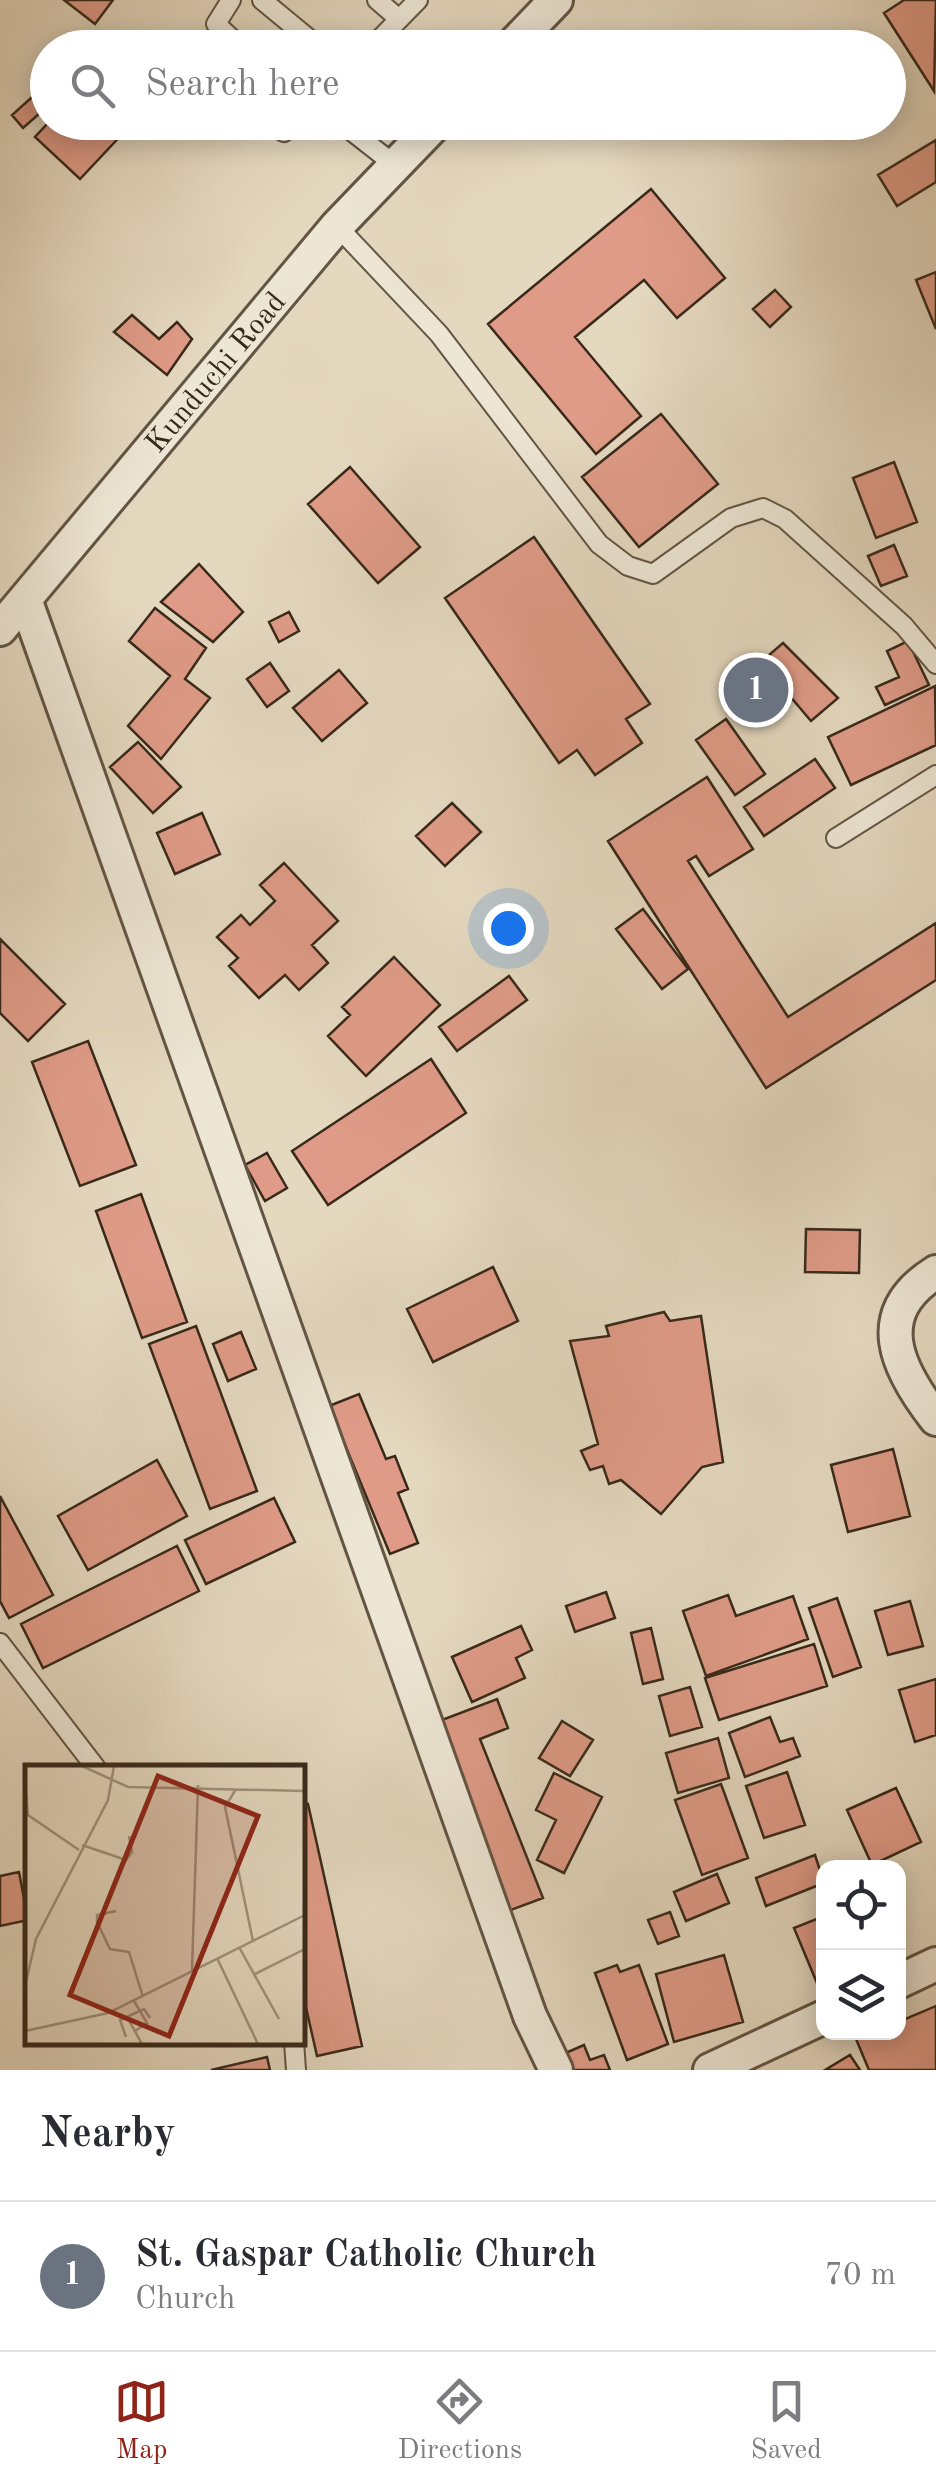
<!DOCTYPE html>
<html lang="en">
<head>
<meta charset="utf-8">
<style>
	:root { --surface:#fff; --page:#f7f7f7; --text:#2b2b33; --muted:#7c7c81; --line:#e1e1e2; --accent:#8f2418 }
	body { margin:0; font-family:"Old Standard TT",serif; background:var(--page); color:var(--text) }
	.controls { position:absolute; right:30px; bottom:30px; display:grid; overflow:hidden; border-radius:20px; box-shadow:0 5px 25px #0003 }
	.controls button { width:90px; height:90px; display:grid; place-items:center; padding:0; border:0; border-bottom:2px solid var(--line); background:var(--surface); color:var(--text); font:50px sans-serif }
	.you { position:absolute; left:508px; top:928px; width:35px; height:35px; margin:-25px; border:8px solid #fff; border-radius:50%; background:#1a73e8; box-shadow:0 0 0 15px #1a73e833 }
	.badge { display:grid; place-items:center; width:65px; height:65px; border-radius:50%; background:var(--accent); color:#fff; font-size:32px; font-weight:700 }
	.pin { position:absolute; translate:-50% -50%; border:5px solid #fff; box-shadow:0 2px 10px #0006 }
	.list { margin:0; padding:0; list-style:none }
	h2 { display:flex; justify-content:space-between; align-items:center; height:130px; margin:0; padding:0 40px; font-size:42px }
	h2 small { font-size:32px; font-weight:400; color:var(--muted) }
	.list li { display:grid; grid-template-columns:65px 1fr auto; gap:30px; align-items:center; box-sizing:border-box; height:150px; padding:0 40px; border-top:2px solid var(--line) }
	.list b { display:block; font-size:38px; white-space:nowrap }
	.list p { margin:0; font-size:32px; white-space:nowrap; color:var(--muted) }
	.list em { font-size:32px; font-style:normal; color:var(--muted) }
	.icon { flex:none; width:55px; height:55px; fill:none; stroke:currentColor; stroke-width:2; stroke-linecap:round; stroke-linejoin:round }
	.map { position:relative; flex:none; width:936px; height:2070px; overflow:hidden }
	.search { position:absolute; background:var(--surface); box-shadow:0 5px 25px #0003; left:30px; right:30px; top:30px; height:110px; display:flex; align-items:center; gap:25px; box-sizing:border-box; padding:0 35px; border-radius:55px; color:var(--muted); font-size:38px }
	.sheet { height:280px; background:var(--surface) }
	nav { display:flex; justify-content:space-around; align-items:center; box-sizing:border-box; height:140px; border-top:2px solid var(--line); background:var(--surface); font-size:28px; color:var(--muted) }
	nav a { display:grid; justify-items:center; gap:5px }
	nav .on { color:var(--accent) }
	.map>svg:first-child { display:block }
	.building { fill:#df9b87; stroke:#38291a; stroke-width:2.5 }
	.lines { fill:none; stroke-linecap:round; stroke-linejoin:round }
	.service-casing { stroke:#635543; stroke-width:22 }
	.minor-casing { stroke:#635543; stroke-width:38 }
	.service { stroke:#ede6d5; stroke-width:18 }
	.minor { stroke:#ede6d5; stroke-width:32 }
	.labels { text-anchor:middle; stroke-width:8; stroke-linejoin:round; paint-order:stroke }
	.street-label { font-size:30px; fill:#38291a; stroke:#ede6d5 }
	.inset-road { fill:none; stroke:#9f927d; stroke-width:2.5 }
	.view { fill:#8f2418; fill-opacity:0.15; stroke:#8f2418; stroke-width:5 }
	.inset-edge { fill:none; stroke:#38291a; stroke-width:5 }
</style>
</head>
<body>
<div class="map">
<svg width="936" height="2070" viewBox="0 0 936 2070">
	<rect width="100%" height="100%" fill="#e4d8bf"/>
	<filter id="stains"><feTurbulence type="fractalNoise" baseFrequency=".002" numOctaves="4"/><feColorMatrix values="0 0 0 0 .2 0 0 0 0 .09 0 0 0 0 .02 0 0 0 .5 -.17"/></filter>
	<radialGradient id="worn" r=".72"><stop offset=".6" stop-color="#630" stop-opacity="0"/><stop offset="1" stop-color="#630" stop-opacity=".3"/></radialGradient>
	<!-- building -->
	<path class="building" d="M64 0H113L95 24Z
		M904 0H936L934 91 884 13Z
		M41 89 48 96V106L23 128 12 115Z
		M49 122H121L127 129 80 179 35 137Z
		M936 140V182L897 206 878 175Z
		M651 189 725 278 677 318 644 280 575 337 641 416 596 454 488 324Z
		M936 272V329L916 280Z
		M775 290 791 307 770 327 753 309Z
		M132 315 159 339 177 322 192 339 167 375 114 332Z
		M661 414 718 484 639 547 582 477Z
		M894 462 917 522 876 538 853 478Z
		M350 467 420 547 378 583 308 504Z
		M534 537 650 704 626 719 642 743 595 775 577 750 559 763 445 598Z
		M894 545 907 576 881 586 868 556Z
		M199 564 243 612 213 642 161 602Z
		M155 608 206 648 185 679 210 698 161 759 128 726 170 676 129 641Z
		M289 612 299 631 279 642 269 622Z
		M908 641 929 685 885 705 876 687 899 677 887 651Z
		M783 643 838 698 811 721 761 662Z
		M270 663 289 691 267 707 247 679Z
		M339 670 367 703 322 741 293 708Z
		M935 686 936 745 851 785 828 737Z
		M726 719 765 774 735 795 696 740Z
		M138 742 181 787 153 813 110 767Z
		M815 759 835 788 764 836 744 807Z
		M707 777 753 849 709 876 696 856 688 861 788 1017 936 923V980L766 1088 608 841Z
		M452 803 481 832 445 866 416 836Z
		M202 813 220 854 175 874 157 833Z
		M284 863 338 921 312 945 328 963 299 990 285 975 259 998 229 966 238 958 217 937 241 915 250 925 275 901 260 885Z
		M643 909 688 969 662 989 616 929Z
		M0 939 65 1004 28 1041 0 1013Z
		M394 957 440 1005 366 1076 328 1036 350 1015 342 1007Z
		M509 976 527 1000 457 1051 439 1027Z
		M88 1041 136 1165 80 1186 32 1062Z
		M431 1059 466 1113 328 1205 292 1151Z
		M267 1153 287 1188 265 1201 245 1165Z
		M141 1194 187 1322 142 1338 96 1211Z
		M806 1229 860 1230 859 1273 805 1272Z
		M493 1267 518 1321 433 1362 407 1309Z
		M664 1312 670 1321 701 1316 723 1462 702 1467 661 1514 621 1480 609 1484 603 1466 590 1470 581 1451 598 1444 570 1341 609 1336 606 1326Z
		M196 1326 257 1491 210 1509 149 1344Z
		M241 1332 256 1369 228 1381 213 1344Z
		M359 1394 386 1459 395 1456 408 1489 398 1493 418 1543 390 1554 329 1406Z
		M893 1449 910 1516 848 1532 831 1465Z
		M157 1460 187 1516 88 1570 58 1516Z
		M0 1496 53 1595 9 1618 0 1601Z
		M274 1498 295 1542 206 1584 185 1540Z
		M177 1546 199 1591 43 1668 21 1624Z
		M606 1592 615 1618 575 1632 566 1606Z
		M728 1595 736 1616 793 1596 808 1639 706 1676 683 1611Z
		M837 1598 861 1667 833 1677 809 1608Z
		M910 1601 923 1646 888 1655 875 1611Z
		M521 1626 532 1650 516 1658 525 1678 472 1702 452 1657Z
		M651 1628 663 1679 643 1684 631 1633Z
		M814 1644 827 1686 719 1720 705 1678Z
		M936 1679V1735L915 1742 899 1690Z
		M690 1687 702 1727 670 1736 659 1696Z
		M497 1699 508 1728 480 1739 543 1898 508 1911 434 1723Z
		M770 1717 780 1742 793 1738 800 1756 745 1777 729 1733Z
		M562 1721 593 1740 570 1776 539 1758Z
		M718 1738 729 1778 678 1793 666 1753Z
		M787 1772 805 1825 764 1838 746 1786Z
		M554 1773 602 1797 564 1873 537 1860 556 1820 536 1810Z
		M721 1784 748 1858 702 1875 675 1800Z
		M896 1788 921 1842 872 1865 847 1810Z
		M308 1804 362 2046 317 2056 302 1990V1805Z
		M815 1855 824 1883 766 1906 756 1878Z
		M19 1872 28 1920 0 1926V1876Z
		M717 1874 729 1903 686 1921 674 1892Z
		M670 1912 679 1936 658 1944 648 1920Z
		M824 1916V1980L817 1983 794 1928Z
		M724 1955 743 2022 674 2042 656 1974Z
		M617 1965 620 1972 639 1965 668 2044 627 2060 595 1973Z
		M936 2006V2070H869L856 2039 873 2032H898V2022Z
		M584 2045 590 2060 604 2055 610 2070H567L561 2055Z
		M850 2055 860 2070H825Z
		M267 2057 270 2070H211Z"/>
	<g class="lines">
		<defs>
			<path id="service" d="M231 0 216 24 242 48
				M262 0 320 48
				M377 0 399 19
				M371 48 418 0
				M265 122 284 132 298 122
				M340 122 395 165
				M337 226 439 334 599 544 628 566 653 574 731 518 763 508 785 519 904 626 936 664
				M836 838 936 775
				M0 1643 96 1768
				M294 2042 296 2070"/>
			<path id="minor" d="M510 48 556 0
				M25 599 530 2016 556 2070
				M0 629 337 226 437 122
				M936 1272C869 1314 897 1369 936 1419
				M898 1982 936 1964
				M710 2070 824 2017"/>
		</defs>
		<!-- service casing -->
		<use href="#service" class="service-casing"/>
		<!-- minor casing -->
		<use href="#minor" class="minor-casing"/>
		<!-- service -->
		<use href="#service" class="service"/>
		<!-- minor -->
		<use href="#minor" class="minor"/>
	</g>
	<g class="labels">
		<!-- street labels -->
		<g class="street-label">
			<text transform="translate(215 372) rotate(-50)" y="10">Kunduchi Road</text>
		</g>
	</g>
	<!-- overview -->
	<g transform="translate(25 1765)">
		<rect width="280" height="280" fill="#e4d8bf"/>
		<path class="inset-road" d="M57 1 103 22 280 26M0 18 3 50 54 85M211 24 200 42 228 176M57 80 101 95 107 87 104 71M91 146 72 150V157L85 184 104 187 118 232M214 182 254 254M192 193 233 279M167 205 173 20M228 210 280 184M0 221 11 174 83 35 89 1M109 236 122 258 110 266M102 252 117 279M0 266 83 248 280 150M101 272 95 255 119 244 125 253"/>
		<path class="view" d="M133 11 233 51 144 271 45 230Z"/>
		<rect width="280" height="280" class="inset-edge"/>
	</g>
	<rect width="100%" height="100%" filter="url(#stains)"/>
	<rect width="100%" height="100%" fill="url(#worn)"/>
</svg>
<div class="controls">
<button><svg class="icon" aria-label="locate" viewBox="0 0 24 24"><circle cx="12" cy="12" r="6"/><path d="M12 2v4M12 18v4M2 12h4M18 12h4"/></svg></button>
<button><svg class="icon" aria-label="layers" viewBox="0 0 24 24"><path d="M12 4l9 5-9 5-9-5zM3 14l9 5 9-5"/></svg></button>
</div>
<div class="you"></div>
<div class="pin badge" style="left:756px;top:690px;background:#6b7280">1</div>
<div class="search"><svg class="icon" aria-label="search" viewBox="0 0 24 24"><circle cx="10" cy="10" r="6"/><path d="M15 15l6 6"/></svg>Search here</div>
</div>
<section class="sheet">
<h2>Nearby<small></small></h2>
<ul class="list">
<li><span class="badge" style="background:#6b7280">1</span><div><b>St. Gaspar Catholic Church</b><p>Church</p></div><em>70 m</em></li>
</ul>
</section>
<nav>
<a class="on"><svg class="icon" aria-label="map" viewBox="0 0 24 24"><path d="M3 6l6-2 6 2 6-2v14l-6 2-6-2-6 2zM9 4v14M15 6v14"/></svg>Map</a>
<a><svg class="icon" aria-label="directions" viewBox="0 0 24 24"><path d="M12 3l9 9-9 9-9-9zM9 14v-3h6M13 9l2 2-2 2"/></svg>Directions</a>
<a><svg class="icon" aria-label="saved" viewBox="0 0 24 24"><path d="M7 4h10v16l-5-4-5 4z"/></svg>Saved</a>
</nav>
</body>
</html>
